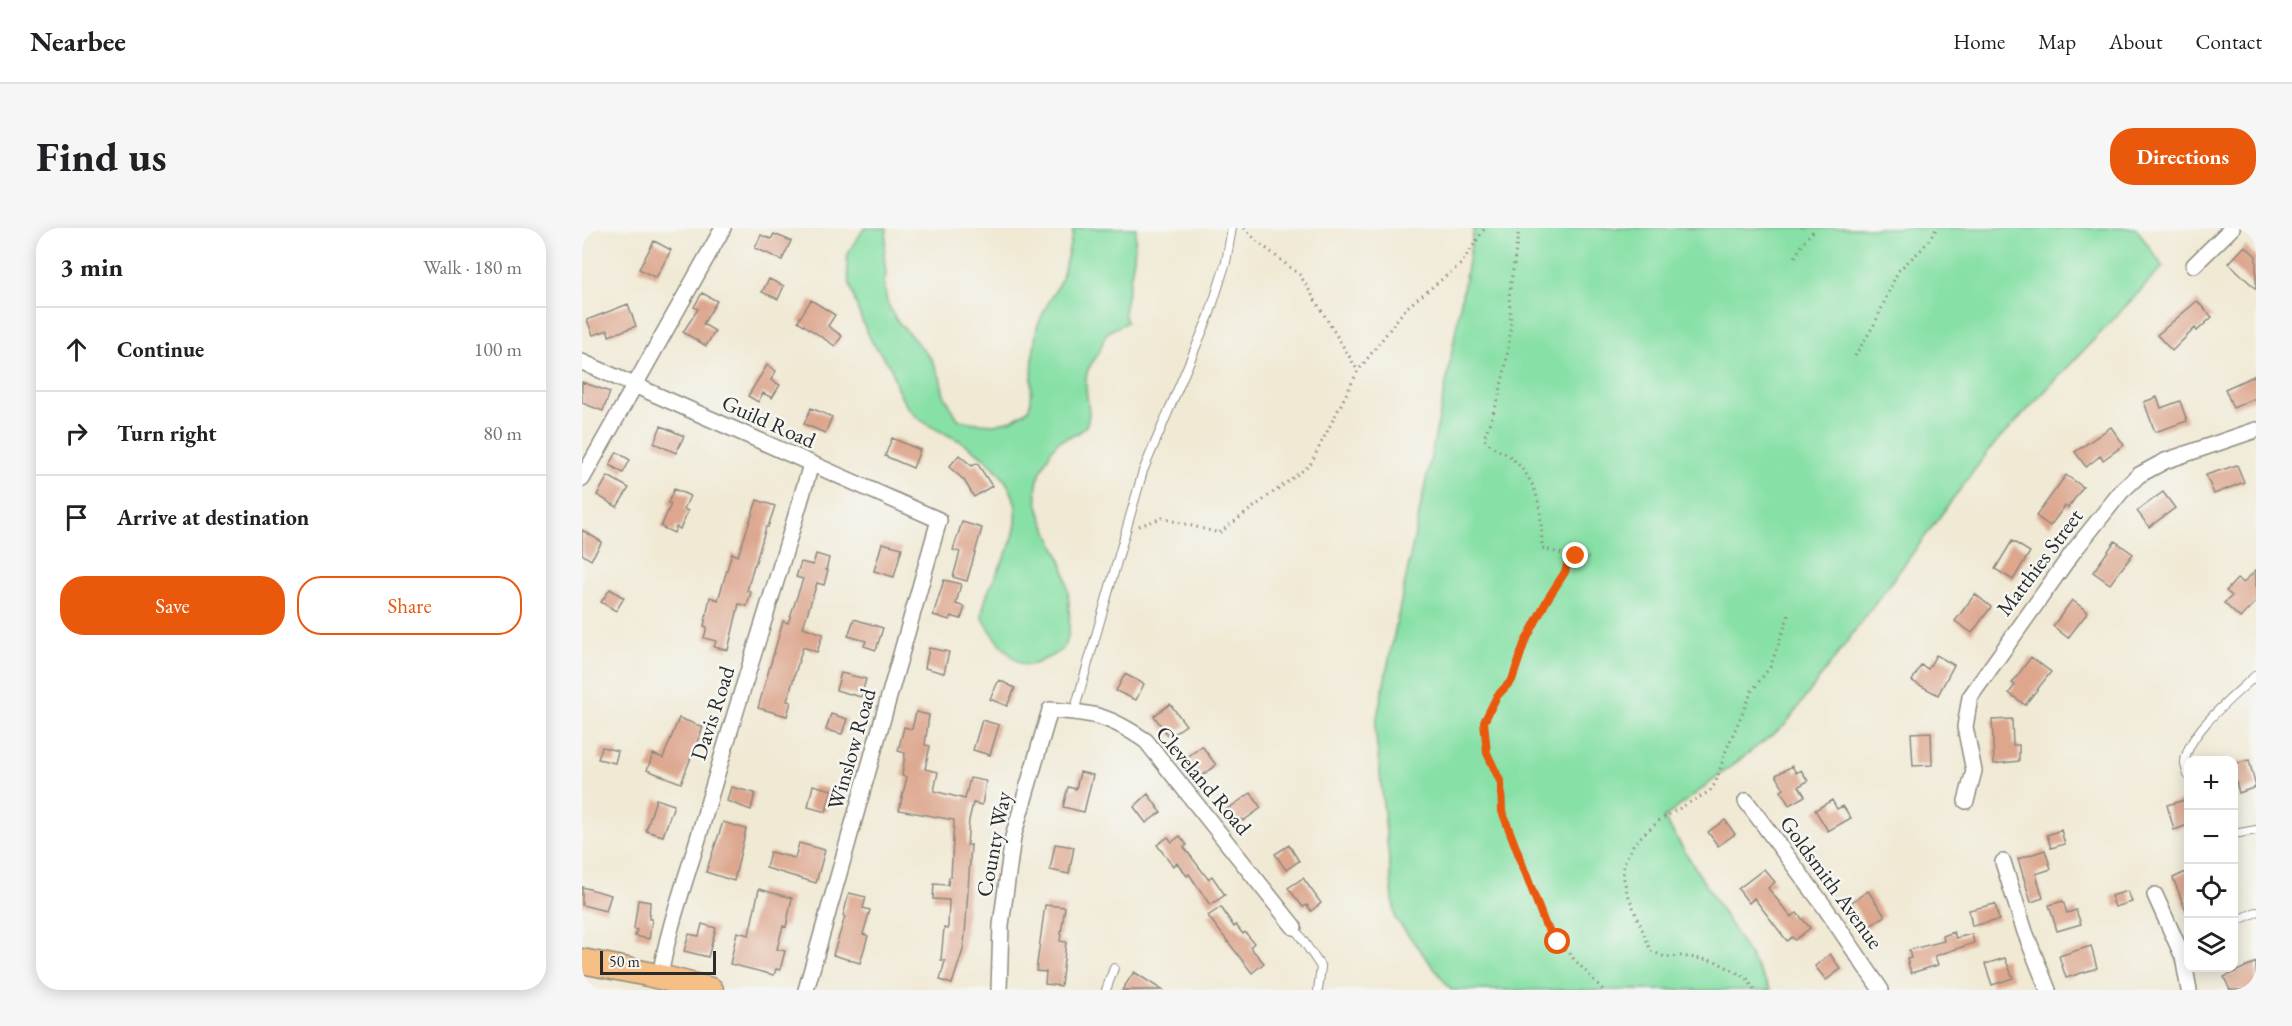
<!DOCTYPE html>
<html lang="en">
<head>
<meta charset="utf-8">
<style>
	:root { --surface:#fff; --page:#f6f6f6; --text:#202124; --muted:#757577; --line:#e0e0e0; --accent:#ea580c }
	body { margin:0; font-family:"EB Garamond",serif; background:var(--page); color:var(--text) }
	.controls { position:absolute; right:18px; bottom:18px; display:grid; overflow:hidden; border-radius:12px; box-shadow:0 3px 15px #0003 }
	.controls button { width:54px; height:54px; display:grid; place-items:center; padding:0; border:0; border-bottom:2px solid var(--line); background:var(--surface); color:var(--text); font:30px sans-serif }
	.scale { position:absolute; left:18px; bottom:15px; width:116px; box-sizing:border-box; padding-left:6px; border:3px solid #2b2b2b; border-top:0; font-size:16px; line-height:21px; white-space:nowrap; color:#2b2b2b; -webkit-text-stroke:4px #f6f6f2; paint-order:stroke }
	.stop { position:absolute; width:18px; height:18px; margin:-14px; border:4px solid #ea580c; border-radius:50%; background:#fff }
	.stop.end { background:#ea580c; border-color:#fff; box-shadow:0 2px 6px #0008 }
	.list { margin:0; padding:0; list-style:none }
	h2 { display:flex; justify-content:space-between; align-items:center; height:78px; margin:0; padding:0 24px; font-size:26px }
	h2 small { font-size:20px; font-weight:400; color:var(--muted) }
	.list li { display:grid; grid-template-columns:39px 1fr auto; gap:18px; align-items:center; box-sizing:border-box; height:84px; padding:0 24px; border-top:2px solid var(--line) }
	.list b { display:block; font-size:22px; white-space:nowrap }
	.list em { font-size:20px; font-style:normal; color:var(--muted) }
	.actions { display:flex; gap:12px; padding:18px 24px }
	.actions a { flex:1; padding:14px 0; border:2px solid var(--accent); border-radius:24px; text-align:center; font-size:21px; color:var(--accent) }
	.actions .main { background:var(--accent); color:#fff }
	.icon { flex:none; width:33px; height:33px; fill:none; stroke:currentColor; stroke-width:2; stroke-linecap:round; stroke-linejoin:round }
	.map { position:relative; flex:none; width:1674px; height:762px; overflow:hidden; border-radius:24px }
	header { display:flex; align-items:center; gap:36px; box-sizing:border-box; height:84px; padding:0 30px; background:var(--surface); border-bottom:2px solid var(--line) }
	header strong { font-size:28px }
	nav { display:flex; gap:33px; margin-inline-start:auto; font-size:21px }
	.intro { display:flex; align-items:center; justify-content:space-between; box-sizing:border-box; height:144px; padding:0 36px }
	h1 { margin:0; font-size:42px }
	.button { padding:15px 27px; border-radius:24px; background:var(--accent); color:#fff; font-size:21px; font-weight:700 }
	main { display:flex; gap:36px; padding:0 36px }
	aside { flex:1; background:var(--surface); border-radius:24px; box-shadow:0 3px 15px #0003 }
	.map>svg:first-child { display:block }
	.green { fill:#87e0a6; stroke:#598668; stroke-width:1.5 }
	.building { fill:#dda68d }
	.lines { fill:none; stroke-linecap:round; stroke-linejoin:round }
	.lane-casing { stroke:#8e8a80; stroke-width:10 }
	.street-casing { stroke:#8e8a80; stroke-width:18 }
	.primary-casing { stroke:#8e8a80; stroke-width:27 }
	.path { stroke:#8e8a80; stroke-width:3; stroke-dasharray:1.5 4.5; stroke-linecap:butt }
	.lane { stroke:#fff; stroke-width:8 }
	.street { stroke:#fff; stroke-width:15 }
	.primary { stroke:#f5bf86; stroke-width:24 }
	.route { stroke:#ea580c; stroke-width:8 }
	.labels { text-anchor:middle; stroke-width:5; stroke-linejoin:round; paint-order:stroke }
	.street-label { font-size:22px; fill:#2b2b2b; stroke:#f6f6f2 }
</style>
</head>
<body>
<header>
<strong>Nearbee</strong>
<nav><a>Home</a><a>Map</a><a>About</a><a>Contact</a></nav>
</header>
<div class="intro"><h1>Find us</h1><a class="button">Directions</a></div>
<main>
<aside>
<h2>3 min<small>Walk · 180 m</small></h2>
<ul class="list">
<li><svg class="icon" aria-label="ahead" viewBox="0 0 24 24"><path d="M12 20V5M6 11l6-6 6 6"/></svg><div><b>Continue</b></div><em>100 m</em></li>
<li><svg class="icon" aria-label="right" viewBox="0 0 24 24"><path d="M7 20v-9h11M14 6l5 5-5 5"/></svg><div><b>Turn right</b></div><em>80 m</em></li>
<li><svg class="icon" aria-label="arrive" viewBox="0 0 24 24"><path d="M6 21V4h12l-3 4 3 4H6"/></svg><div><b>Arrive at destination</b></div></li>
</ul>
<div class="actions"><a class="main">Save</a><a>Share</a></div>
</aside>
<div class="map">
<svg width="1674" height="762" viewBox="0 0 1674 762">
	<rect width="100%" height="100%" fill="#f6f6f2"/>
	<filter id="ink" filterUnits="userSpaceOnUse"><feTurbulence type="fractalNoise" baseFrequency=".0167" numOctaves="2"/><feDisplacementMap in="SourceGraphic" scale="12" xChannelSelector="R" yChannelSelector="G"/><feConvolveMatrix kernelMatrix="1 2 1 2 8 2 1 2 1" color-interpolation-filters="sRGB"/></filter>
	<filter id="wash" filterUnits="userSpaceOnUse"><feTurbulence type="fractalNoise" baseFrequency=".008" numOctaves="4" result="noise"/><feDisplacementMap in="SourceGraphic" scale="24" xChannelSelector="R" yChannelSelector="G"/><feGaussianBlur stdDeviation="1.35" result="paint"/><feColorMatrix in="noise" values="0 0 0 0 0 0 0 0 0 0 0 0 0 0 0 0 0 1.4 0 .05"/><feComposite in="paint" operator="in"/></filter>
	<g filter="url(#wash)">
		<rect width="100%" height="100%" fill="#f0e9d4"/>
		<!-- green -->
		<path class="green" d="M283 0H305L302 28 304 46 302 55 305 74 313 90 350 132 358 149 362 167 376 191 384 194 412 196 430 192 446 182 449 173 451 127 455 99 462 83 480 50 492 0H554L552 30 542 85 545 94C540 98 534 99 529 102 520 107 521 118 516 126 508 139 503 141 504 159 504 172 511 187 503 199 497 208 483 208 475 215 469 220 456 248 455 256 451 286 472 311 481 338 486 354 492 404 482 419 478 425 470 428 463 431 453 436 444 441 434 432 421 421 408 403 400 389 403 347 447 312 431 268 424 246 397 224 378 213 363 205 347 200 334 188 325 181 316 165 313 153 311 149 311 145 309 140 304 131 296 123 290 114 280 96 261 47 266 27 269 17 277 8 283 0Z
			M892 0H1554L1581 39 1408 221 1203 497 1082 590 1189 762H869L813 690 793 499 865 151Z"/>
		<g id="blocks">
			<!-- building -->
			<path class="building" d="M192 6 209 13 200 32 173 20 179 7 189 11Z
				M72 13 89 22 74 50 57 41Z
				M1663 18 1674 28V61L1647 35Z
				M187 51 202 58 196 71 180 64Z
				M120 65 135 73 121 96 133 103 124 118 101 104 116 81 112 79Z
				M229 72 253 87 246 98 260 108 253 118 216 93Z
				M1615 73 1630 89 1615 103 1613 100 1590 123 1575 107Z
				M46 76 54 98 27 108 26 102 11 107 5 92Z
				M185 137 194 143 189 152 198 157 190 170 181 165 176 174 166 168Z
				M1674 147V170L1651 180 1643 161Z
				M0 154 28 164 21 183 0 175Z
				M1575 169 1579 180 1598 173 1605 193 1573 204 1562 174Z
				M229 180 250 189 243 205 222 196Z
				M79 198 102 208 94 225 72 215Z
				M1529 199 1542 217 1521 232 1518 228 1504 239 1493 224Z
				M310 210 338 222 331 240 303 228Z
				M35 224 48 232 41 245 28 237Z
				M377 227 390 238 395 235 410 258 392 269 382 252 367 239Z
				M1655 237 1662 254 1632 266 1624 247Z
				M1484 247 1501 259 1486 280 1483 278 1468 298 1454 288Z
				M26 248 47 260 35 279 15 267Z
				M92 261 108 268 102 281 106 283 98 301 94 299 92 305 79 299 89 276 86 275Z
				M1581 264 1593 280 1567 299 1555 283Z
				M175 272 193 278 186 299H184L173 337H172L165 363 169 364 165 378 157 376 146 422 132 419 134 413 122 410 125 399 122 398 128 369 136 372 150 325 156 328Z
				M380 294 400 300 385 353 371 349 378 324 371 322Z
				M0 302 20 314 9 332 0 326Z
				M1430 313 1448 324 1431 352 1413 341Z
				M1533 313 1551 326 1528 356 1511 344Z
				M300 315 320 320 312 349 292 343Z
				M234 326 247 330 244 342H246L242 357 235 355 221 399 241 406 235 424 221 419 205 473 209 474 205 488 176 480 201 393 206 395 221 351 214 349 219 334 231 337Z
				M1674 342V374L1658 390 1642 375 1650 368 1644 363 1656 350 1661 355Z
				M362 352 379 356 374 376 383 379 379 391 369 388 368 392 351 387Z
				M28 361 42 370 34 383 19 374Z
				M1393 366 1409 379 1390 405 1373 393Z
				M1490 372 1506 384 1486 410 1471 398Z
				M272 391 301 400 294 422 282 418 284 413 266 408Z
				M347 420 367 424 362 445 343 440Z
				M1354 427 1372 437 1356 467 1330 453 1339 437 1346 441Z
				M1449 429 1469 444 1443 477 1427 465 1433 457 1430 455Z
				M259 445 284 451 279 469 254 462Z
				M543 446 562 456 554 472 534 463Z
				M417 452 433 460 425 478 408 471Z
				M588 476 604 497 587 509 572 488Z
				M334 484 347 487 343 517 348 518 343 541 356 544 352 563 383 571 388 550 404 553 400 577 391 575 387 592 385 617H389L383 707 381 722 370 756 358 752 363 733 359 732 362 700 366 701 367 672 351 671 352 656 366 657 367 649H369L372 592 317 582 325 549 320 548 323 525 316 523 322 499 330 501Z
				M249 486 265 491 260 506 244 502Z
				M97 490 121 499 99 555 65 542 71 526 81 530Z
				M1430 491 1431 517H1437V533L1412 536 1410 492Z
				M400 492 417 497 408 527 391 522Z
				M1349 504 1350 537 1331 538 1329 505Z
				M620 518 634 537 617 550 603 531Z
				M20 519 36 523 33 535 16 531Z
				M1667 532 1674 559 1657 565 1652 546V536Z
				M1210 538 1214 545 1219 542 1226 553 1217 558 1223 568 1207 577 1199 563 1202 561 1194 547Z
				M498 544 511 547 502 584 481 579 486 559 494 561Z
				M231 557 250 562 244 584 226 579Z
				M149 559 173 565 169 582 145 573Z
				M669 565 679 580 661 593 659 591 653 595 644 582Z
				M566 566 579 584 564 595 552 579Z
				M74 571 92 577 81 608 64 603Z
				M1606 571V597L1592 602 1585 577Z
				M1250 572 1255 581 1261 578 1269 590 1246 603 1233 582Z
				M1143 592 1153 606 1136 618 1126 604Z
				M141 594 164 601 152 653 124 644Z
				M1479 602 1483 616 1469 620 1465 607Z
				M598 608 605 617 602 619 626 651 630 648 643 667 628 677 607 646 605 648 595 635 591 638 575 617 586 609 590 614Z
				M217 615 243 622 234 655 184 640 188 624 213 630Z
				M473 616 492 619 487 646 468 642Z
				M707 617 717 633 704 642 693 626Z
				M1463 622 1469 641 1454 646 1461 670 1449 674 1436 631Z
				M1182 641 1193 654 1186 660 1209 689 1215 685 1228 700 1213 712 1210 709 1205 713 1172 670 1167 675 1156 661Z
				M1606 643V687L1591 650Z
				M721 650 739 675 729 683 725 677 721 679 706 660Z
				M0 659 29 667 24 683 0 677Z
				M177 661 210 670 204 699 201 698 195 721 203 723 198 742 194 741 192 747 148 736 155 704 167 707Z
				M1286 663 1303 688 1285 700 1270 674Z
				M1546 663 1550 674 1533 679 1529 668Z
				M267 665 284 669 281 680 288 682 281 706 286 708 278 735 251 727 263 689 261 688Z
				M56 672 68 674 67 691H70L67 711 53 708 55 702 52 701Z
				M1481 673 1485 685 1494 682 1499 696 1475 703 1467 677Z
				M1413 676 1417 692 1390 698 1387 682Z
				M463 677 483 679 478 713 484 714 479 758 463 756 464 744 454 743Z
				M639 679 652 699 654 697 661 706 663 704 672 715 668 719 682 735 670 745 626 688Z
				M120 696 134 700 126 729 102 723 107 706 117 708Z
				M1372 704 1374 710 1390 706 1392 715 1353 728 1356 737 1329 745 1325 731 1329 730 1327 722 1362 713 1361 708Z
				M1509 718 1515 740 1484 750 1477 728Z
				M1248 726 1259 741 1244 752 1233 738Z
				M1423 730 1431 750 1410 757 1403 736Z
				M1674 734V762H1648L1642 749Z
				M552 744 580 762H540Z"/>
		</g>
	</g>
	<g filter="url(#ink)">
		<use href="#blocks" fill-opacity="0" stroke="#8e8a80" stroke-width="1.5"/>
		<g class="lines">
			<defs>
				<path id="lane" d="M492 484 561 243 627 88 644 34 650 0
					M1606 547C1605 543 1602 537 1603 534 1605 505 1653 467 1674 447
					M1652 606 1674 602
					M1652 694 1674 684
					M712 699 739 739 736 762
					M524 762 532 740"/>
				<path id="street" d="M1612 37 1650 0
					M0 134 357 292 224 762
					M0 251 141 0
					M1164 573 1242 678 1299 762
					M1384 573 1392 543 1383 499 1388 469 1491 324 1539 264 1557 247 1583 233 1674 202
					M1421 634 1443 704 1466 762
					M1573 667 1601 729 1607 762
					M78 749C86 699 104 652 118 604 153 480 194 359 229 236
					M417 762 419 697 431 609 468 482C512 485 526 487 564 513L712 699"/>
				<path id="primary" d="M0 733 66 746 129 762"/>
			</defs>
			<!-- lane casing -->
			<use href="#lane" class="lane-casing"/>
			<!-- street casing -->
			<use href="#street" class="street-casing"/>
			<!-- primary casing -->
			<use href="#primary" class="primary-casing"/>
			<!-- path -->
			<path class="path" d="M662 0 676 14 718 47 776 143
				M937 0 927 69 929 98 924 136 916 172 902 210C911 223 922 222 932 232 960 260 959 284 960 320L988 328 983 344 942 416 930 451 915 468 902 494 905 525 919 555 920 583 963 696 976 714 1021 762
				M1213 29 1223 12 1234 0
				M1273 128 1293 95 1316 43 1341 20 1355 0
				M557 298 580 290 637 305 728 237 776 143 824 80 879 36 903 0
				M988 328 1007 330
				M1172 762 1165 750 1133 733 1099 728 1083 729 1069 723 1045 664 1041 647 1043 633 1052 615 1079 591 1128 563 1134 554 1143 525 1170 463 1188 439 1208 384"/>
			<!-- lane -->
			<use href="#lane" class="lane"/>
			<!-- street -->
			<use href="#street" class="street"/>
			<!-- primary -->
			<use href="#primary" class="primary"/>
		</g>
	</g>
	<g class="lines" filter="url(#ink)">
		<!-- route -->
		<path class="route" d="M976 714 963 696 920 583 919 555 905 525 902 494 915 468 930 452 942 416 965 372 983 344 988 328H994"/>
	</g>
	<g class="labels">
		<!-- street labels -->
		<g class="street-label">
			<text transform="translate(187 193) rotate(24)" y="8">Guild Road</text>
			<text transform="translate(1457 334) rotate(-53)" y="8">Matthies Street</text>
			<text transform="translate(130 485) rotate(-72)" y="8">Davis Road</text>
			<text transform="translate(269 521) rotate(-74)" y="8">Winslow Road</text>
			<text transform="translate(622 552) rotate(50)" y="8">Cleveland Road</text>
			<text transform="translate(411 616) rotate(-79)" y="8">County Way</text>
			<text transform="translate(1250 654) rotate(54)" y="8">Goldsmith Avenue</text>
		</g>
	</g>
</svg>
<div class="controls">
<button>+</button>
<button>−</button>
<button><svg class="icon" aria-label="locate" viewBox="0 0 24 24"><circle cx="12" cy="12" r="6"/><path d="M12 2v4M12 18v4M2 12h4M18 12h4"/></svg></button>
<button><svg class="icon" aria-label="layers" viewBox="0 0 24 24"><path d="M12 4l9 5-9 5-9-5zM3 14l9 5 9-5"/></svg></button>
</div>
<div class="scale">50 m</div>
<div class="stop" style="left:976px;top:714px"></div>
<div class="stop end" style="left:994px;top:328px"></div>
</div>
</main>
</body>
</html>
